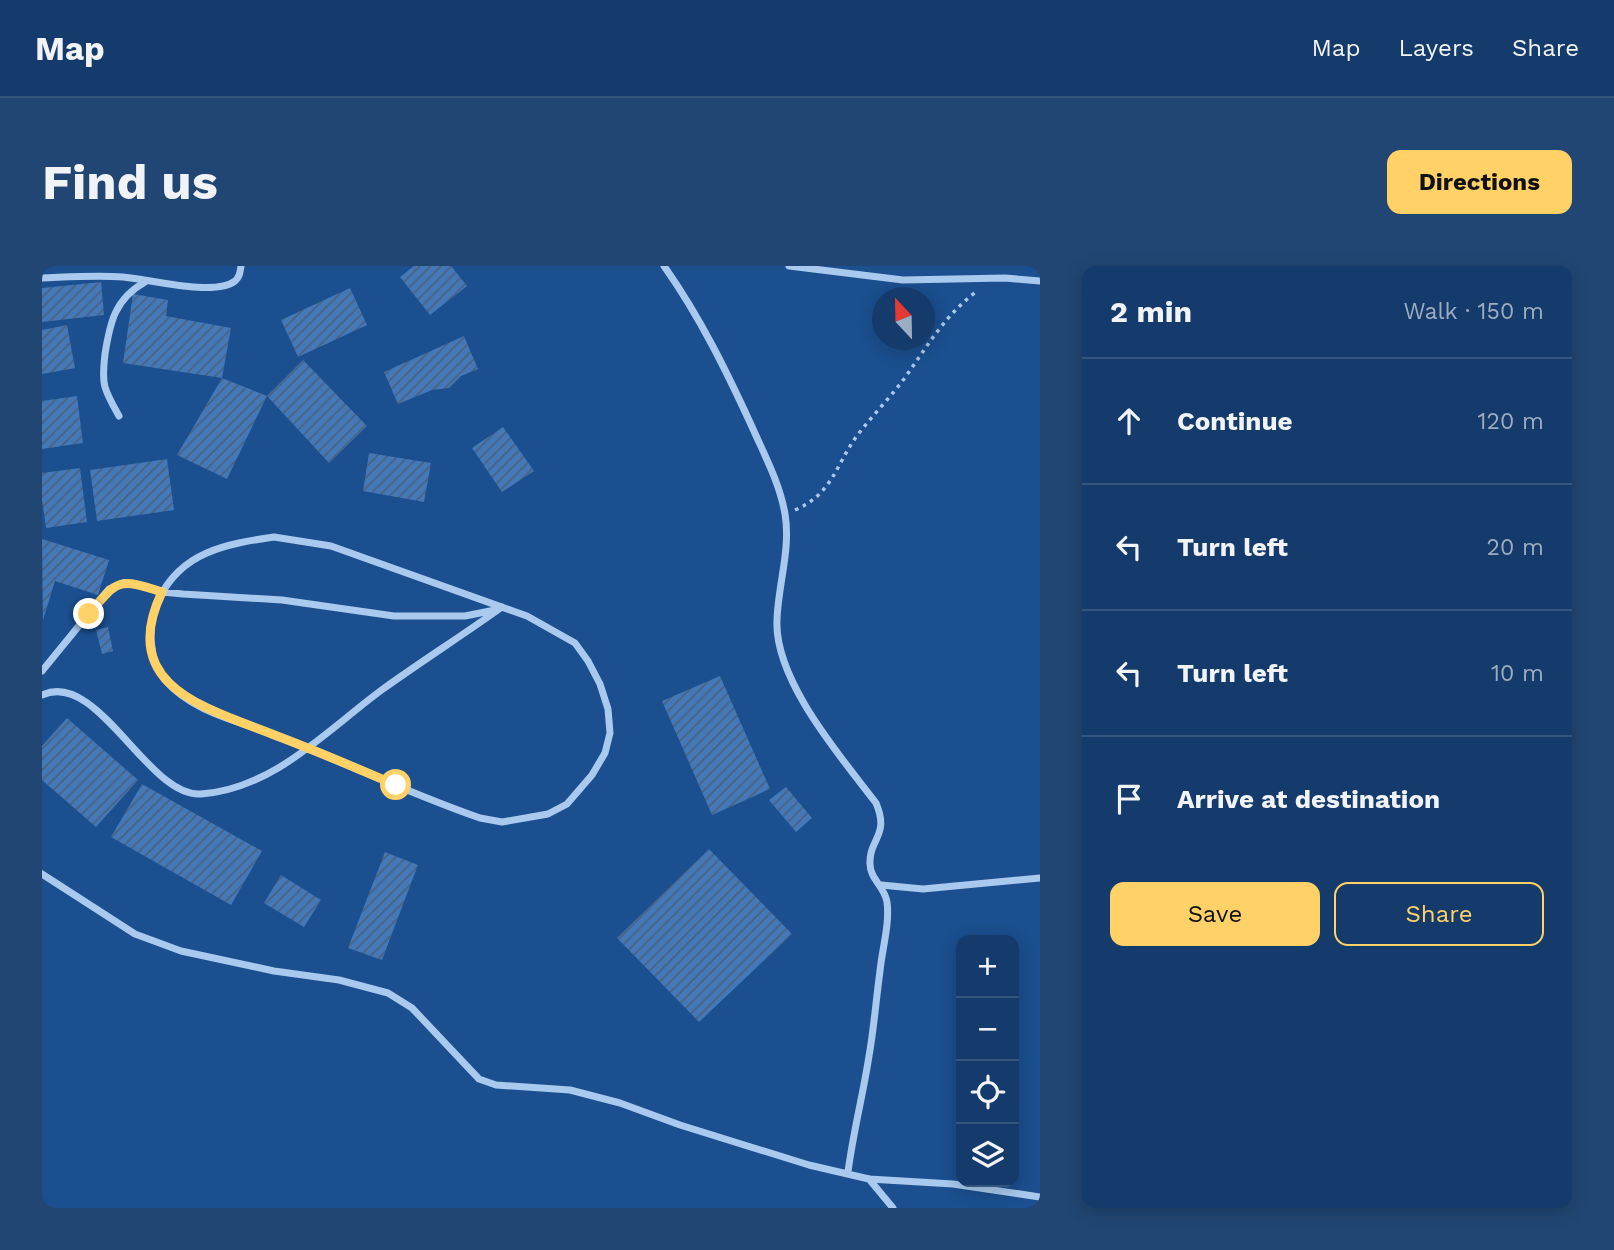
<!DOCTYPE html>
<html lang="en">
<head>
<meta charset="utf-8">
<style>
	:root { --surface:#143b6b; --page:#214673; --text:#f1f3f6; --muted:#9dadc1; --line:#33557e; --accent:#ffd166 }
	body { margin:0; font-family:"Work Sans",sans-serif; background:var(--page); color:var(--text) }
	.controls { position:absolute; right:21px; bottom:21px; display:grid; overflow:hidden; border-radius:14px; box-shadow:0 4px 18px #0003 }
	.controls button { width:63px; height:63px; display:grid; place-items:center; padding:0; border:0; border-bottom:2px solid var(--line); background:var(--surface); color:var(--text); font:35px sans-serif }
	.compass { position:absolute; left:830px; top:21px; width:63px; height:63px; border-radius:50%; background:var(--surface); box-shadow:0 4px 18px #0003; rotate:338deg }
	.stop { position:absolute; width:21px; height:21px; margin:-16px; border:5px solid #ffd166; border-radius:50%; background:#fff }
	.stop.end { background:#ffd166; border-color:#fff; box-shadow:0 2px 7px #0008 }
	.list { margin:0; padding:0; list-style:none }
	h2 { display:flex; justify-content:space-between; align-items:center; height:91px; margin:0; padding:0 28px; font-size:30px }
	h2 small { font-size:23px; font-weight:400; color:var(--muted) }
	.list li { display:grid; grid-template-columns:46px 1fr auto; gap:21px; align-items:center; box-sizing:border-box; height:126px; padding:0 28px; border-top:2px solid var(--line) }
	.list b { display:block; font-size:26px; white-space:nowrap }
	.list em { font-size:23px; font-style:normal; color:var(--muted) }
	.actions { display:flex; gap:14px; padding:21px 28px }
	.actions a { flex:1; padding:16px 0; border:2px solid var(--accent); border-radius:14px; text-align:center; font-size:24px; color:var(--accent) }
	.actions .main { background:var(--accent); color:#111 }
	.icon { flex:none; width:38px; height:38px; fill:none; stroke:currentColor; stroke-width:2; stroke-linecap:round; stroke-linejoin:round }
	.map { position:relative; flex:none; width:998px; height:942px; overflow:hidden; border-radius:14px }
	header { display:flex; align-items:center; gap:42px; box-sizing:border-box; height:98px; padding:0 35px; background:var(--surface); border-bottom:2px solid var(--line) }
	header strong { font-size:33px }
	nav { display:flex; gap:38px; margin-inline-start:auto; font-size:24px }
	.intro { display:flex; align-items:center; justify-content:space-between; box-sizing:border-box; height:168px; padding:0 42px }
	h1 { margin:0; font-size:49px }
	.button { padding:18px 32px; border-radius:14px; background:var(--accent); color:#111; font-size:24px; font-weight:700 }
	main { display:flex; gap:42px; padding:0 42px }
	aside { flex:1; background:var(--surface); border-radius:14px; box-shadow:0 4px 18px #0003 }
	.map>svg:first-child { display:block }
	.building { fill:url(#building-hatch) }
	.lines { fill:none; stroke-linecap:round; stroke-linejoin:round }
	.path { stroke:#a9c9ee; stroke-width:3.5; stroke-dasharray:3.5 5; stroke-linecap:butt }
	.street { stroke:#a9c9ee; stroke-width:7 }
	.route { stroke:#ffd166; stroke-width:9 }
</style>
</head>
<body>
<header>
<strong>Map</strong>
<nav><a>Map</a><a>Layers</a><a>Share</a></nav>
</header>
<div class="intro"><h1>Find us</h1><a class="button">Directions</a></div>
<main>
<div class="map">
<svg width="998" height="942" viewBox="0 0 998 942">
	<defs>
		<pattern id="building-hatch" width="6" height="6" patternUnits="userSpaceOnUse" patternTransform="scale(1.75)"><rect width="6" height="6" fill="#4478b7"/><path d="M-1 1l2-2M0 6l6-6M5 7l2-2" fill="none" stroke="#486282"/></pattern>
	</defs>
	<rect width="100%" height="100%" fill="#1b4f8f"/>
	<!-- building -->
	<path class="building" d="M372 0H409L425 20 388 49 358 11Z
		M59 16 62 49 0 56V22Z
		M308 22 325 59 256 91 239 54Z
		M91 28 126 34 124 50 189 62 180 112 225 130 185 213 135 189 180 112 81 97Z
		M25 59 33 102 0 108V64Z
		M422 70 436 103 419 110 407 122 390 124 356 138 342 106Z
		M261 94 325 160 287 197 225 130Z
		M35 130 41 177 0 183V135Z
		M461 161 492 205 460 226 430 182Z
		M327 187 389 197 382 236 321 225Z
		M125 193 132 244 55 255 48 204Z
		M38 202 45 256 4 262 0 234V207Z
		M0 273 67 294 56 329 13 315 1 354Z
		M66 361 71 385 60 388 54 364Z
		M678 410 728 523 670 549 620 435Z
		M25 452 96 514 54 561 0 514V480Z
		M100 518 220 585 189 639 69 571Z
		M744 521 770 552 754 566 727 534Z
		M667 583 750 668 657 756 575 672Z
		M343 586 376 599 340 694 306 682Z
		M239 609 279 634 262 661 222 637Z"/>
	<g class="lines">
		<!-- path -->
		<path class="path" d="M753 244C790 228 793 201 814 171 829 151 847 133 862 113 884 82 903 49 934 26"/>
		<!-- street -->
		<path class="street" d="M622 0C658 51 685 106 711 163 723 190 738 218 743 248 749 283 736 319 735 354 732 414 799 491 834 537 848 570 827 572 828 598 828 613 843 621 845 636 848 658 840 683 838 705 834 734 832 762 827 790 821 829 811 867 806 906
			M747 0 861 14 963 12 998 15
			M0 12C27 11 54 9 81 11 106 13 173 31 193 15 198 11 198 6 199 0
			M77 150C72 141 66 131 63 121 60 110 62 99 63 88 68 56 73 33 103 16
			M232 271 289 280 485 350 533 377 546 395 558 418 566 443 568 467 563 487 550 509 525 538 506 548 460 556 438 552C369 528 303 497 236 470 198 455 151 447 123 414 106 393 105 357 117 333 139 286 184 278 232 271Z
			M0 405 67 323 82 317 94 318 120 326 141 328 240 334 352 350H423L453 344
			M0 429C56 403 106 532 159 528 232 523 286 463 341 423 380 395 421 369 460 341
			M0 608 93 668 139 685 232 705 297 714 346 727 370 742 437 813 454 819 528 824 578 837 638 859 767 899 827 913 911 918 998 931
			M839 619 881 623 998 612
			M827 913 851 942"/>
	</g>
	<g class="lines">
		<!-- route -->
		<path class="route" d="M47 348C76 313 76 312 120 326 74 422 168 443 235 470 275 485 314 502 354 519"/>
	</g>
</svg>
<div class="controls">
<button>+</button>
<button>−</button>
<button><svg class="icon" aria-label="locate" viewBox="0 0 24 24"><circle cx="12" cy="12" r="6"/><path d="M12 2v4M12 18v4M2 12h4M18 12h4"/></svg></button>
<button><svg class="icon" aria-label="layers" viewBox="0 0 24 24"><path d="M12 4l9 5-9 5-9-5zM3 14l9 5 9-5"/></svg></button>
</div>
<svg class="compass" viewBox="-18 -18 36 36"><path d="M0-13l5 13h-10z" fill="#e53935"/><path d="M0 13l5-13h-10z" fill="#9dadc1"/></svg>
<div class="stop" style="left:354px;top:519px"></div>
<div class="stop end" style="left:47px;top:348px"></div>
</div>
<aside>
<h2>2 min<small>Walk · 150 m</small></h2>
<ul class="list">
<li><svg class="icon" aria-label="ahead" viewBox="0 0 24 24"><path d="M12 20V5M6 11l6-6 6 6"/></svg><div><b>Continue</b></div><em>120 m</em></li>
<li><svg class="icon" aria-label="left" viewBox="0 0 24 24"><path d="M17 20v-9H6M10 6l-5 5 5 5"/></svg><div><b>Turn left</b></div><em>20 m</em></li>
<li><svg class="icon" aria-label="left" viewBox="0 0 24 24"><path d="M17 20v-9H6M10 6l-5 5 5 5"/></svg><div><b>Turn left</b></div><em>10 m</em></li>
<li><svg class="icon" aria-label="arrive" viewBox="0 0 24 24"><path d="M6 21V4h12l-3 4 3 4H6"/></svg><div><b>Arrive at destination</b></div></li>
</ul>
<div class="actions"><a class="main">Save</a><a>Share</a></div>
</aside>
</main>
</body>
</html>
